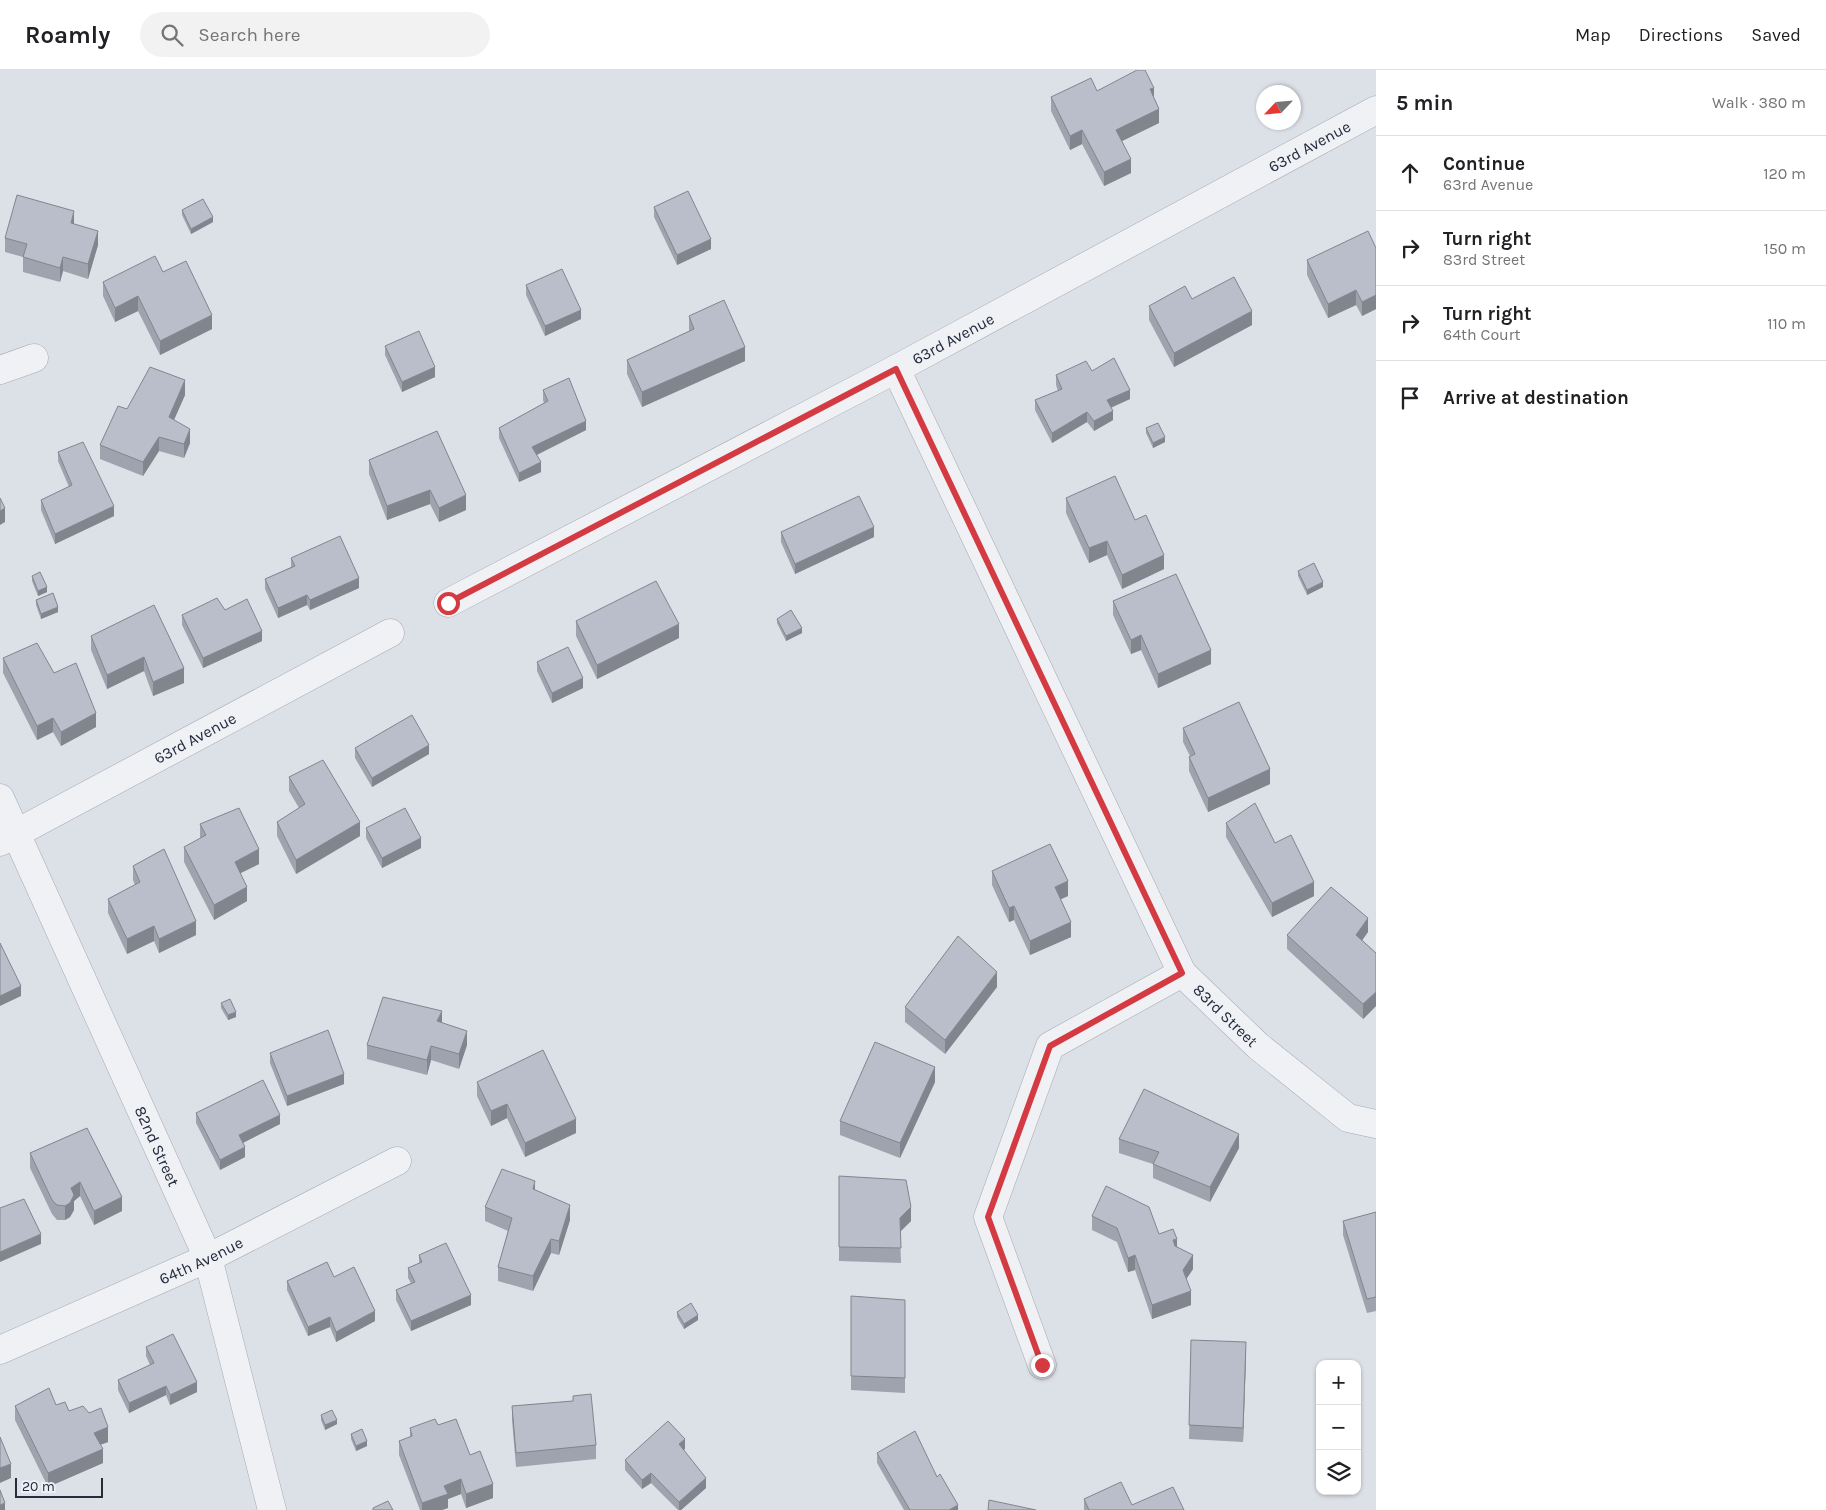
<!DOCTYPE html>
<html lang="en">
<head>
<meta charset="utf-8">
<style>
	:root { --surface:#fff; --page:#f2f2f2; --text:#202124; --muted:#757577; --line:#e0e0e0 }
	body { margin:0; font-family:Karla,sans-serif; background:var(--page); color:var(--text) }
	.controls { position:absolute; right:15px; bottom:15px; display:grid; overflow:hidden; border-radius:10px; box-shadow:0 1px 4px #0004 }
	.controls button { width:45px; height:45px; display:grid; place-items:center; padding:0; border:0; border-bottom:1px solid var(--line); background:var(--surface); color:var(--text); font:25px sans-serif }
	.compass { position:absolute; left:1256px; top:15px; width:45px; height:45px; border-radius:50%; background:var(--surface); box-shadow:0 1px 4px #0004; rotate:244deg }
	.scale { position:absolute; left:15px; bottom:12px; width:88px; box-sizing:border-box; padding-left:5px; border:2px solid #252c3e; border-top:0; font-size:14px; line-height:18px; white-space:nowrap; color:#252c3e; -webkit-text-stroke:4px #eceff5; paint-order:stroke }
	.stop { position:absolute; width:15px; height:15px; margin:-11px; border:4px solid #d43a42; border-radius:50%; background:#fff }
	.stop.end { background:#d43a42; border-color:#fff; box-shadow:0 1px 5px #0008 }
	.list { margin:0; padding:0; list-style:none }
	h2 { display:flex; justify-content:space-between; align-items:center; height:65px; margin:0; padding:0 20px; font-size:21px }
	h2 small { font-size:16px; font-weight:400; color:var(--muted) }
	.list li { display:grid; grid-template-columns:32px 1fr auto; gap:15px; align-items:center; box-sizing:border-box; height:75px; padding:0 20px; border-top:1px solid var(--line) }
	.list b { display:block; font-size:19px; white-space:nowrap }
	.list p { margin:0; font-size:16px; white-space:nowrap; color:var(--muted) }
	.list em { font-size:16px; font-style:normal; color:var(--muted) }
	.icon { flex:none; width:28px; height:28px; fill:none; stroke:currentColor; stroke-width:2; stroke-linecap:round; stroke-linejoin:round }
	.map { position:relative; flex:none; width:1376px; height:1440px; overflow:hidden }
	header { display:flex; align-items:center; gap:30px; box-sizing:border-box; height:70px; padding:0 25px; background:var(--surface); border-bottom:1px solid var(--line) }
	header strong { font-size:24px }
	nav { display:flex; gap:28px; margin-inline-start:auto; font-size:18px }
	.search { width:350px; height:45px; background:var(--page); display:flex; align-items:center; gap:12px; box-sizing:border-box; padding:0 18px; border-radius:28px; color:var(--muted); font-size:19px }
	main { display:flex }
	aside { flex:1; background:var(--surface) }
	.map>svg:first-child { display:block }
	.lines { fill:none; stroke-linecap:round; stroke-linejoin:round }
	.minor-casing { stroke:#a5aab4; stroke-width:29 }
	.minor { stroke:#eff1f5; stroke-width:28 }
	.wall { fill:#9fa3ae }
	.shaded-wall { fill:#82858d }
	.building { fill:#b9beca; stroke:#82858d }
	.route { stroke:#d43a42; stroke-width:6 }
	.labels { text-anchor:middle; stroke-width:4; stroke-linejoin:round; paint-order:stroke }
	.street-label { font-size:16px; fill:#252c3e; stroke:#eceff5 }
</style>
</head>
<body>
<header>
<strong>Roamly</strong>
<div class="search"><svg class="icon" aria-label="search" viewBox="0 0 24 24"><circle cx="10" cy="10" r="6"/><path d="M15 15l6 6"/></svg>Search here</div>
<nav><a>Map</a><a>Directions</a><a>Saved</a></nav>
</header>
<main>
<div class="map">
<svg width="1376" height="1440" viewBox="0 0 1376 1440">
	<rect width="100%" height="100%" fill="#dce0e7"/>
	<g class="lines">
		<defs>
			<g id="minor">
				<path id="s1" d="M896 299 1182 903 1258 976 1348 1048 1376 1054"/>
				<path d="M0 300 34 288"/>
				<path id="s2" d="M448 533 896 299 1376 40"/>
				<path id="s3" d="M0 728 208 1188 272 1440"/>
				<path id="s4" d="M0 772 390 563"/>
				<path id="s5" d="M0 1280 208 1188 397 1091"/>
				<path d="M1042 1295 988 1147 1050 976 1182 903"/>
			</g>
		</defs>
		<!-- minor casing -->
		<use href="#minor" class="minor-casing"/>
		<!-- minor -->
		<use href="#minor" class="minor"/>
	</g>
	<!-- wall -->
	<path class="wall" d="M1097 21 1154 28 1159 53 1122 71 1131 103 1104 116 1082 74 1070 80 1051 41V27Z
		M654 137 711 179 677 195 654 147Z
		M182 140 213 152 191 164 182 145Z
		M74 154 98 175 88 209 63 201 60 212 23 202V187L5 182V168Z
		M1376 178V239L1362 246 1356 235 1328 248 1307 205V190Z
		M163 202 212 259 160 285 138 241 115 252 103 226V212Z
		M526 215 581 249 545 266 526 225Z
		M1192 229 1252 255 1174 297 1149 250V236Z
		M689 246 745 291 642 337 627 304V290L689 261Z
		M385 276 435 307 402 322 385 285Z
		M1092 301 1130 329 1111 338 1113 350 1094 361 1087 352 1052 373 1035 340V330L1058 321 1056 315V305Z
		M543 320 586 360 537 385 541 402 519 412 499 368V358L544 333 543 330Z
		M185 325 174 350 190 373 184 388 159 381 143 406 100 389V375L127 339Z
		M1146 358 1165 372 1153 378 1146 363Z
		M437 361 466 440 439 452 430 434 387 450 369 404V390Z
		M58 382 114 446 55 474 41 440V430L69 417 58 391Z
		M1066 428 1135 450 1164 499 1122 519 1107 485 1089 493 1066 443Z
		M781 462 874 467 795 504 781 472Z
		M291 488 359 518 310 540 307 535 278 548 265 519V509L291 497Z
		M1298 501 1323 517 1307 525 1298 506Z
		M32 506 47 522 38 526 32 511Z
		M36 530 58 542 41 549 36 535Z
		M1113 531 1211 594 1158 618 1141 580 1131 584 1113 545Z
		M225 540 262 571 203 598 182 555V545Z
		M777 549 802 563 786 571 777 553Z
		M576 551 679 568 597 609 576 566Z
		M91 566 184 598V613L153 626 144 601 107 619 91 580Z
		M3 588 54 603 96 657 61 676 53 662 37 670 3 603Z
		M537 592 583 618 552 633 537 601Z
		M1183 658 1270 714 1208 742 1189 701V687L1190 686 1183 672Z
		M355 678 429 684 372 717 355 688Z
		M289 707 360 766 296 804 277 766V752L299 738 289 721Z
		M1226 753 1275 773 1314 826 1272 847 1226 767Z
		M200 754 259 794 240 803 247 831 214 850 184 792V777L200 769Z
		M366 758 421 778 382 798 366 768Z
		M133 796 196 865 159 883 154 871 127 884 108 843V829L135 815 133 810Z
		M992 801 1068 826 1060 829 1071 867 1030 885 1014 850 1009 852 992 815Z
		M1368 862 1362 870 1376 883V936L1363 949 1287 879V865Z
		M997 917 945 984 905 952V937Z
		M221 933 236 947 228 950 221 938Z
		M442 953 467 975 459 999 431 990 427 1005 367 989V975Z
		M270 983 344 1014 287 1036 270 993Z
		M477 1012 576 1063 525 1087 507 1048 491 1056 477 1026Z
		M935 1012 900 1088 840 1065V1051Z
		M196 1043 280 1054 242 1073 245 1087 220 1100 196 1053Z
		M87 1058 122 1141 94 1155 80 1126 74 1131V1140L70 1147 65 1150H57L52 1144 30 1098V1083Z
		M1119 1069 1239 1078 1210 1132 1153 1108V1094L1119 1083Z
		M839 1106 911 1151 900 1161 901 1193 839 1191Z
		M535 1120 570 1150 559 1185 551 1183 533 1221 498 1211V1197L508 1161 485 1151V1137Z
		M1376 1142V1241L1367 1243 1343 1165V1151Z
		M1092 1146 1159 1164 1177 1176 1193 1199 1186 1209 1191 1235 1152 1249 1135 1200 1128 1202 1117 1172 1092 1160Z
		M419 1185 471 1235 411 1261 396 1230V1220L411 1213 408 1208V1198L419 1193Z
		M334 1207 375 1251 336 1272 330 1257 308 1266 287 1220V1211Z
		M851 1226 905 1230V1323L851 1320Z
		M677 1242 698 1250 684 1259 677 1247Z
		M1191 1270 1246 1286 1243 1372 1189 1369Z
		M146 1277 197 1322 170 1335 166 1325 129 1343 118 1320V1310L150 1295 146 1286Z
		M573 1331 596 1375V1389L516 1397 512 1350V1336Z
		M56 1335 69 1341 108 1372 100 1375 103 1393 48 1417 15 1350V1336Z
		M321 1345 337 1354 325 1360 321 1350Z
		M438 1355 470 1385 493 1428 466 1438 461 1424 448 1429V1438L442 1440H420L399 1385V1371L410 1367V1358Z
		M351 1364 367 1376 356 1381 351 1369Z
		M685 1379 683 1380 706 1418 681 1440H678L651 1413 642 1419 625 1400V1390Z
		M877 1383 937 1407 958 1440H904L877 1393Z
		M1084 1429 1132 1435 1184 1440H1084Z"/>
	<!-- shaded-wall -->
	<path class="shaded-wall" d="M1154 18V32L1150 19Z
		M1159 39V53L1116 74V60Z
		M1082 60V74L1070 80V66Z
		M1131 89V103L1104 116V102Z
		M74 141V156L71 153Z
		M213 147V152L191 164V159Z
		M98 161V175L88 209V194Z
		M711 169V179L677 195V185Z
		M63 187V201L60 212V198Z
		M1356 220V235L1328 248V234Z
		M1376 225V239L1362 246V232Z
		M138 226V241L115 252V238Z
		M581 240V249L545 266V256Z
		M1252 241V255L1174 297V283Z
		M212 245V259L160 285V271Z
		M745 277V291L642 337V322Z
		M435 297V307L402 322V312Z
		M185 310V325L169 361V347Z
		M1130 320V329L1107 339V330Z
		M1113 341V350L1094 361V351Z
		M1087 342V352L1052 373V363Z
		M586 351V360L532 387V377Z
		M190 359V373L184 388V374Z
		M159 367V381L143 406V392Z
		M1165 367V372L1153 378V373Z
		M541 392V402L519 412V403Z
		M430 420V434L387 450V436Z
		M466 425V440L439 452V438Z
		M114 436V446L55 474V464Z
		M5 438V452L0 455V441Z
		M874 457V467L795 504V494Z
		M1107 471V485L1089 493V478Z
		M1164 485V499L1122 519V505Z
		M359 508V518L310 540V530Z
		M1323 512V517L1307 525V520Z
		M47 517V522L38 526V521Z
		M307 525V535L278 548V538Z
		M58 537V542L41 549V544Z
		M679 554V568L597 609V595Z
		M802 558V563L786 571V566Z
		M262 561V571L203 598V588Z
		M1141 565V580L1131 584V570Z
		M1211 580V594L1158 618V604Z
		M144 587V601L107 619V605Z
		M184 598V613L153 626V612Z
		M583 608V618L552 633V623Z
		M96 643V657L61 676V662Z
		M53 648V662L37 670V656Z
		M429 675V684L372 717V708Z
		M1270 699V714L1208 742V728Z
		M360 752V766L296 804V790Z
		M421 768V778L382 798V788Z
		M259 779V794L235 806V792Z
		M1068 811V826L1055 832V817Z
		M1314 812V826L1272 847V833Z
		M247 817V831L214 850V835Z
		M1014 836V850L1009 852V838Z
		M1368 848V862L1356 879V865Z
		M196 851V865L159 883V869Z
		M1071 852V867L1030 885V871Z
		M154 856V871L127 884V869Z
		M997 902V917L945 984V970Z
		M21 916V926L0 936V926Z
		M1376 922V936L1363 949V934Z
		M442 941V956L437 951Z
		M236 942V947L228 950V945Z
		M467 961V975L459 999V984Z
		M431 976V990L427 1005V990Z
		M935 997V1012L900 1088V1073Z
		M344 1004V1014L287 1036V1026Z
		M507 1034V1048L491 1056V1041Z
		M280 1045V1054L239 1075V1065Z
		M576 1049V1063L525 1087V1073Z
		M1239 1064V1078L1210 1132V1117Z
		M245 1077V1087L220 1100V1090Z
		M535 1111V1126L533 1119Z
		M80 1112V1126L74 1131V1140L70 1147 65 1150V1136L71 1118Z
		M122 1127V1141L94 1155V1141Z
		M570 1135V1150L559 1185V1171Z
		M911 1137V1151L900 1162V1148Z
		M41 1164V1174L0 1192V1182Z
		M551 1169V1183L533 1221V1206Z
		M1177 1169V1183L1173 1170Z
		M1135 1185V1200L1128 1202V1188Z
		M1193 1185V1199L1183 1214V1200Z
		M1191 1221V1235L1152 1249V1235Z
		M471 1225V1235L411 1261V1251Z
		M375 1241V1251L336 1272V1262Z
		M698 1245V1250L684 1259V1254Z
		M330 1247V1257L308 1266V1257Z
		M1246 1272V1286L1243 1372V1358Z
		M197 1312V1322L170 1335V1325Z
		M166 1316V1325L129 1343V1333Z
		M337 1350V1354L325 1360V1355Z
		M108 1357V1372L94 1377V1363Z
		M685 1369V1379L679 1384V1374Z
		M367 1371V1376L356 1381V1376Z
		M103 1379V1393L48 1417V1403Z
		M11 1394V1408L0 1413V1398Z
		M651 1403V1413L642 1419V1410Z
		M706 1408V1418L681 1440H679V1432Z
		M461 1409V1424L448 1429V1438L442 1440H422V1433L444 1416Z
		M493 1414V1428L466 1438V1424Z
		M5 1433V1440H0V1435Z
		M958 1435V1440H949Z"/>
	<!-- building -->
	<path class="building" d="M1137 0H1145L1154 18 1150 19 1159 39 1116 60 1131 89 1104 102 1082 60 1070 66 1051 27 1091 8 1097 21Z
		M688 121 711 169 677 185 654 137Z
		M17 125 74 141 71 153 98 161 88 194 63 187 60 198 23 187 27 174 5 168Z
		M203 129 213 147 191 159 182 140Z
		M1368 161 1376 178V225L1362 232 1356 220 1328 234 1307 190Z
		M155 186 163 202 186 191 212 245 160 271 138 226 115 238 103 212Z
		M562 199 581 240 545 256 526 215Z
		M1234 207 1252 241 1174 283 1149 236 1185 216 1192 229Z
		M724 230 745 277 642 322 627 290 694 259 689 246Z
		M419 261 435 297 402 312 385 276Z
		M1114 288 1130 320 1107 330 1113 341 1094 351 1087 342 1052 363 1035 330 1062 319 1056 305 1086 291 1092 301Z
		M150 297 185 310 169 347 190 359 184 374 159 367 143 392 100 375 118 336 127 339Z
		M569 308 586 351 532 377 541 392 519 403 499 358 548 331 543 320Z
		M1158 353 1165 367 1153 373 1146 358Z
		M437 361 466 425 439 438 430 420 387 436 369 390Z
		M83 372 114 436 55 464 41 430 72 415 58 382Z
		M1115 406 1135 450 1146 445 1164 485 1122 505 1107 471 1089 478 1066 428Z
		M859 426 874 457 795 494 781 462Z
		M0 428 5 438 0 441Z
		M340 466 359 508 310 530 307 525 278 538 265 509 295 496 291 488Z
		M1314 493 1323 512 1307 520 1298 501Z
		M40 502 47 517 38 521 32 506Z
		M1176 504 1211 580 1158 604 1141 565 1131 570 1113 531Z
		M656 511 679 554 597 595 576 551Z
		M53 523 58 537 41 544 36 530Z
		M217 528 225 540 247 529 262 561 203 588 182 545Z
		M154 535 184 598 153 612 144 587 107 605 91 566Z
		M791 540 802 558 786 566 777 549Z
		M37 573 54 603 76 593 96 643 61 662 53 648 37 656 3 588Z
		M568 577 583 608 552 623 537 592Z
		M1239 632 1270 699 1208 728 1189 687 1195 684 1183 658Z
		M412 645 429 675 372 708 355 678Z
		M323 690 360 752 296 790 277 752 305 734 289 707Z
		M1255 733 1275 773 1291 765 1314 812 1272 833 1226 753Z
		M239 738 259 779 235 792 247 817 214 835 184 777 206 765 200 754Z
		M405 738 421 768 382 788 366 758Z
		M1050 774 1068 811 1055 817 1071 852 1030 871 1014 836 1009 838 992 801Z
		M164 779 196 851 159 869 154 856 127 869 108 829 140 812 133 796Z
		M1331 817 1368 848 1356 865 1376 883V922L1363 934 1287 865Z
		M958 866 997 902 945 970 905 937Z
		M0 873 21 916 0 926Z
		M383 927 442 941 437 951 467 961 459 984 431 976 427 990 367 975Z
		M230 929 236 942 228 945 221 933Z
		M328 960 344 1004 287 1026 270 983Z
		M875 972 935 997 900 1073 840 1051Z
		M543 980 576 1049 525 1073 507 1034 491 1041 477 1012Z
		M263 1010 280 1045 239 1065 245 1077 220 1090 196 1043Z
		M1144 1019 1239 1064 1210 1117 1153 1094 1159 1082 1119 1069Z
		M87 1058 122 1127 94 1141 80 1112 71 1118 74 1125 70 1133 65 1136 57 1135 52 1130 30 1083Z
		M502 1099 535 1111 533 1119 570 1135 559 1171 551 1169 533 1206 498 1197 512 1148 485 1137Z
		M839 1106 906 1110 911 1137 900 1148 901 1178 839 1177Z
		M1106 1116 1149 1137 1159 1164 1173 1159 1177 1169 1173 1170 1175 1176 1193 1185 1183 1200 1191 1221 1152 1235 1135 1185 1128 1188 1117 1158 1092 1146Z
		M24 1129 41 1164 0 1182V1138Z
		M1376 1142V1227L1367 1229 1343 1151Z
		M446 1173 471 1225 411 1251 396 1220 415 1212 408 1198 422 1192 419 1185Z
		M327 1192 334 1207 354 1197 375 1241 336 1262 330 1247 308 1257 287 1211Z
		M851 1226 905 1230V1308L851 1306Z
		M691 1233 698 1245 684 1254 677 1242Z
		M173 1264 197 1312 170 1325 166 1316 129 1333 118 1310 154 1293 146 1277Z
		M1191 1270 1246 1272 1243 1358 1189 1355Z
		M49 1318 56 1335 65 1332 69 1341 83 1336 89 1343 101 1338 108 1357 94 1363 103 1379 48 1403 15 1336Z
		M591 1324 596 1375 516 1383 512 1336 573 1331V1326Z
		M332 1340 337 1350 325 1355 321 1345Z
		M435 1349 438 1355 456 1349 470 1385 480 1381 493 1414 466 1424 461 1409 444 1416 448 1424 422 1433 399 1371 412 1366 410 1358Z
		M668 1351 685 1369 679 1374 706 1408 679 1432 651 1403 642 1410 625 1390Z
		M362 1359 367 1371 356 1376 351 1364Z
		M915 1361 937 1407 940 1404 958 1435 949 1440H910L877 1383Z
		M0 1367 11 1394 0 1398Z
		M1121 1412 1132 1435 1173 1417 1184 1440H1089L1084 1429Z
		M0 1420 5 1433 0 1435Z
		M989 1430 1036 1440H988Z
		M388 1431 393 1440H373V1438Z"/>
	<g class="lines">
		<!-- route -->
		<path class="route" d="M448 533 896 299 1182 903 1050 976 988 1147 1042 1295"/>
	</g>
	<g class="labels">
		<!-- street labels -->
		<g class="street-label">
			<text dy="6" stroke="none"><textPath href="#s2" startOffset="975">63rd Avenue</textPath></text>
			<text dy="6" stroke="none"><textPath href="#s2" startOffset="570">63rd Avenue</textPath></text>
			<text dy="6" stroke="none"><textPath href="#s4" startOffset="221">63rd Avenue</textPath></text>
			<text dy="6" stroke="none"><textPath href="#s1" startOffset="729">83rd Street</textPath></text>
			<text dy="6" stroke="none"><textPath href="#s3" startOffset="382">82nd Street</textPath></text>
			<text dy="6" stroke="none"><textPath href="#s5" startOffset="220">64th Avenue</textPath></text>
		</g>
	</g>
</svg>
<div class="controls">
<button>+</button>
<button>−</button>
<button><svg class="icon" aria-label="layers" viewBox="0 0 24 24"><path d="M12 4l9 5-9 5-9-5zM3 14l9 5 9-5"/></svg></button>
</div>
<svg class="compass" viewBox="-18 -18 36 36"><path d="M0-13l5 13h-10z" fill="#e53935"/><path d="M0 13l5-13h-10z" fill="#757577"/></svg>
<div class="scale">20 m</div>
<div class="stop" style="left:448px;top:533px"></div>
<div class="stop end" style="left:1042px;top:1295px"></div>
</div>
<aside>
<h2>5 min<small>Walk · 380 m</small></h2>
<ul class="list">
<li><svg class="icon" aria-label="ahead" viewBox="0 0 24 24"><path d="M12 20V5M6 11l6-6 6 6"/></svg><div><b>Continue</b><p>63rd Avenue</p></div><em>120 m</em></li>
<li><svg class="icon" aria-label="right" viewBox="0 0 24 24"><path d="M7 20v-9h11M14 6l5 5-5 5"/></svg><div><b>Turn right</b><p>83rd Street</p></div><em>150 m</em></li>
<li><svg class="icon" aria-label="right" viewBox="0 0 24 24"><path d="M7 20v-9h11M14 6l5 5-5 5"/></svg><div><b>Turn right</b><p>64th Court</p></div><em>110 m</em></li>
<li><svg class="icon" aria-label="arrive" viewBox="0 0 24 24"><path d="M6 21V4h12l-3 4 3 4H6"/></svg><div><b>Arrive at destination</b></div></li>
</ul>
</aside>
</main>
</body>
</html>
